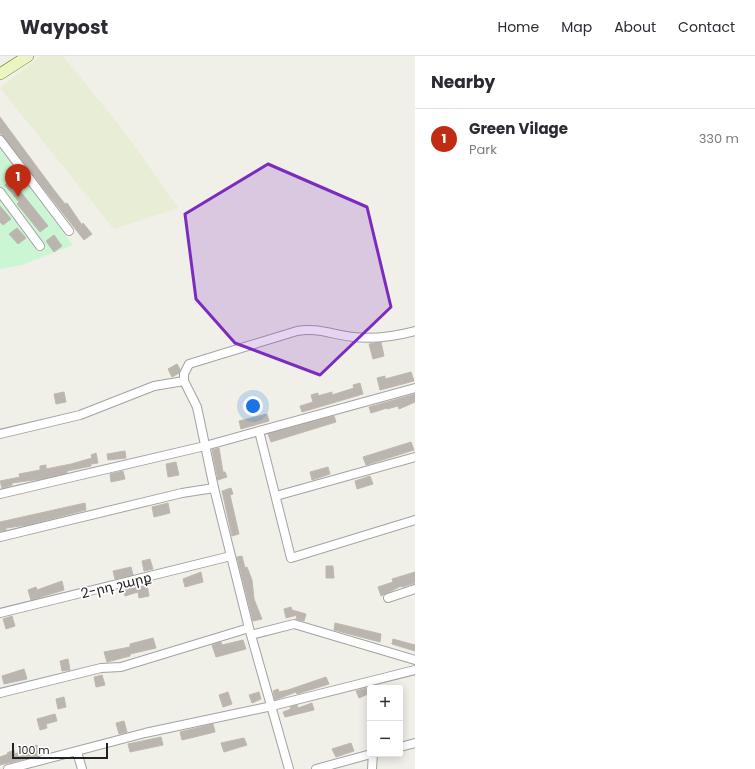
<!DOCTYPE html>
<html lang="en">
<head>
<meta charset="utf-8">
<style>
	:root { --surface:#fff; --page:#f2f2f3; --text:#2b2b33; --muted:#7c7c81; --line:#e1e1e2; --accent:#c12b11 }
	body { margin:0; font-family:Poppins,"Noto Sans Armenian",sans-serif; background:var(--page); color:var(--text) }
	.controls { position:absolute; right:12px; bottom:12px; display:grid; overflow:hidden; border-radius:4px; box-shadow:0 2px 10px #0003 }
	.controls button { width:36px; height:36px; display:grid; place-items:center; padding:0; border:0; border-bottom:1px solid var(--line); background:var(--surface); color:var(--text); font:20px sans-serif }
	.scale { position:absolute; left:12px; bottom:10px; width:96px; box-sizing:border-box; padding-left:4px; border:2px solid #212121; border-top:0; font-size:11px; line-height:14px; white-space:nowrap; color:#212121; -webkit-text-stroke:3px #fff; paint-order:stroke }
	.you { position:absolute; left:253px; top:350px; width:14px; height:14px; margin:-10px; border:3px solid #fff; border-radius:50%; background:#1a73e8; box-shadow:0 0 0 6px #1a73e833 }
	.badge { display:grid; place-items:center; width:26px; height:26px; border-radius:50%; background:var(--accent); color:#fff; font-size:13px; font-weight:700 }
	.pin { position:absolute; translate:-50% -33px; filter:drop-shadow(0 1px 2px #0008) }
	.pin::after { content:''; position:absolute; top:21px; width:14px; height:12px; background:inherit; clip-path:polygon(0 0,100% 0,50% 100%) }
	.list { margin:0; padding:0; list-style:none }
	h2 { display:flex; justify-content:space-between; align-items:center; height:52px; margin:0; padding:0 16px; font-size:17px }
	h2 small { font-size:13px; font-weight:400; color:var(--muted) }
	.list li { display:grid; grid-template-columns:26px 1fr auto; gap:12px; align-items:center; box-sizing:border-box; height:60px; padding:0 16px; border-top:1px solid var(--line) }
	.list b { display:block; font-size:15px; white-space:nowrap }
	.list p { margin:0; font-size:13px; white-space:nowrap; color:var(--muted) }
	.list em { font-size:13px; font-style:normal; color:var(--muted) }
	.map { position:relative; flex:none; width:415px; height:713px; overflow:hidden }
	header { display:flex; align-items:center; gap:24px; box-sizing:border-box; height:56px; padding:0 20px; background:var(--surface); border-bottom:1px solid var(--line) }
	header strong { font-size:19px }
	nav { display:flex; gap:22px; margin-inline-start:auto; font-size:14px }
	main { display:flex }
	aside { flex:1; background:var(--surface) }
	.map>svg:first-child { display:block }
	.farmland { fill:#e8edd5 }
	.park { fill:#caf6d4 }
	.building { fill:#bab5ae; stroke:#c1b8ac }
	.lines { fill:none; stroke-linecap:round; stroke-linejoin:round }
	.minor-casing { stroke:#a2a2a2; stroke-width:10 }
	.secondary-casing { stroke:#58710e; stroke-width:12 }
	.minor { stroke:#fff; stroke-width:8 }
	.secondary { stroke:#ebf5c2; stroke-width:11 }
	.marked { fill:#7b2cbf; fill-opacity:0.2; stroke:#7b2cbf; stroke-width:3; stroke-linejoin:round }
	.labels { text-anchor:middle; stroke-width:3.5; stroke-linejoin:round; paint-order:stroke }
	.street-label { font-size:14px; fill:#212121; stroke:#fff }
</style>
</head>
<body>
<header>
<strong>Waypost</strong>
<nav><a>Home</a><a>Map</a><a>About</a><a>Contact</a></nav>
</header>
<main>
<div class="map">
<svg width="415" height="713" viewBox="0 0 415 713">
	<rect width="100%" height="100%" fill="#f0efe8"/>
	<!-- farmland -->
	<path class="farmland" d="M41 0H63L126 78 178 152 114 173 0 32Z"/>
	<!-- park -->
	<path class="park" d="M0 93 73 189 22 209 0 213Z"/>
	<!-- building -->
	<path class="building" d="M0 61 54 134 65 148 67 147 82 169 83 167 92 178 84 184 0 77Z
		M13 123 22 134 20 135 48 170 40 176 17 148 19 146 5 129Z
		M0 150 11 163 3 169 0 166Z
		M17 172 26 182 18 188 9 178Z
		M54 179 62 190 54 196 46 185Z
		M381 286 384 300 373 303 369 288Z
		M177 308 180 313 179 317 172 321 168 313Z
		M411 316 414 325 380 334 377 322 385 320V323Z
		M360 327 363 338 302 356 300 350 313 346 311 339 318 337V340L332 336V339L354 332 353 329Z
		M64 336 66 346 56 348 54 338Z
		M415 338V346L406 350 399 353 398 350 387 353V352L371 357 369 351Z
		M267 358 269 365 241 373 239 365Z
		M334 360 336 366 271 386 268 378Z
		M411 386 414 394 366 409 363 401Z
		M219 392 223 416H225L227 421 218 424 212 394Z
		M125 395 126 402 108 404 107 398Z
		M96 397 98 407 91 408V410L67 415V417L41 423 12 427V429L2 432 0 425 20 421 19 418 40 414V410L46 409V413L71 408 92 402 91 399Z
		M176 406 179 419 168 421 166 408Z
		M328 411 330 418 312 424 310 416Z
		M123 415 125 423 111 426 110 418Z
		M370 420 373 428 357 433 355 425Z
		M231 432 233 438 230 439 239 478 232 480 222 435Z
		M85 447 86 454 27 469 6 472V474L0 475V466Z
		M168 447 170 457 154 461 152 451Z
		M242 500 245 512 247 511 252 524 254 543 262 563 253 565 237 501Z
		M150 503 153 513 144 515 142 505Z
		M326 510H333L334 522H326Z
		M131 511 133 519 115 523 113 515Z
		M201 516 203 526 185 531 183 523Z
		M415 516V527L402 531 401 530 381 540 378 531 393 526 392 523Z
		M62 525 64 534 31 544 28 534 36 531 37 534Z
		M147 529 149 540 139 542 138 536 125 540 123 533Z
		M291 551 292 554 306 558 304 565 296 563 297 559 286 562 284 553Z
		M12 560 15 570 6 573 3 563Z
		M335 567 381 578 380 586 334 574Z
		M153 582 156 592 130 598V600L107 606 104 596 130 591V588Z
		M393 583 415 589V595L392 588Z
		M243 584 246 593 216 601 212 589 221 586 222 589Z
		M68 603 70 614 62 615 60 605Z
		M24 613 27 623 4 628 2 620Z
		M102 619 105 629 96 631 94 621Z
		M326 621 329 628 297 638 296 636 275 644 273 635 278 633 279 636 288 634Z
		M370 631V637L359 642 356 635Z
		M228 636 232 648 223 651 219 639Z
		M259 636 261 643 252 647 249 639Z
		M64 641 66 651 58 653 56 643Z
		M312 647 314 654 285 661 283 656 291 653 290 651 297 649 298 652Z
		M55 658 57 665 46 668 47 672 40 674 37 663Z
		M124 665 127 676 119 678 116 667Z
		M213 668 215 676 182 684 180 676Z
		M161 681 163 689 130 696 128 688Z
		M244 682 247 689 224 696 221 687Z
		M351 687 354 695 336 701 332 693Z
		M37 689 40 699 0 709V701L8 698 7 697 14 694 15 698Z"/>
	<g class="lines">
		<defs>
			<path id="minor" d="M0 84 69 175
				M0 136 40 190
				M184 325V318L189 308 297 275C317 271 333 279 353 281 372 283 396 280 415 275
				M259 375 291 502 415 464
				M0 378 80 359 154 330 184 325 197 351 214 432 249 572 289 713
				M0 438 205 390 415 332
				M276 440 415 401
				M0 481 182 437 214 432
				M388 542 415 533
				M0 557 231 500
				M251 579 294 568 415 604
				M0 637 101 612 121 611 249 572
				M400 691 415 687
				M77 696 82 713
				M8 713 145 677 272 650 415 614
				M316 713 371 698
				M372 713 373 698"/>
			<path id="secondary" d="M0 18 28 0"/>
		</defs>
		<!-- minor casing -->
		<use href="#minor" class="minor-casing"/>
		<!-- secondary casing -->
		<use href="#secondary" class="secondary-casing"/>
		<!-- minor -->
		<use href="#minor" class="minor"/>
		<!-- secondary -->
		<use href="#secondary" class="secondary"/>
	</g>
	<!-- marked area -->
	<path class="marked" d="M268 108 367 151 391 251 320 319 235 287 196 243 185 158Z"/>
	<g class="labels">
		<!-- street labels -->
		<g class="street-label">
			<text transform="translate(116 529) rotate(-14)" y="5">2-րդ շարք</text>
		</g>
	</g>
</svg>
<div class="controls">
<button>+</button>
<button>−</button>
</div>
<div class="scale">100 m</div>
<div class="you"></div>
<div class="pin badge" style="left:18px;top:141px">1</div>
</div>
<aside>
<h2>Nearby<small></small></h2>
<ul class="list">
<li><span class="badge">1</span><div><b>Green Vilage</b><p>Park</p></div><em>330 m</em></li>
</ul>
</aside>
</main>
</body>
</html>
